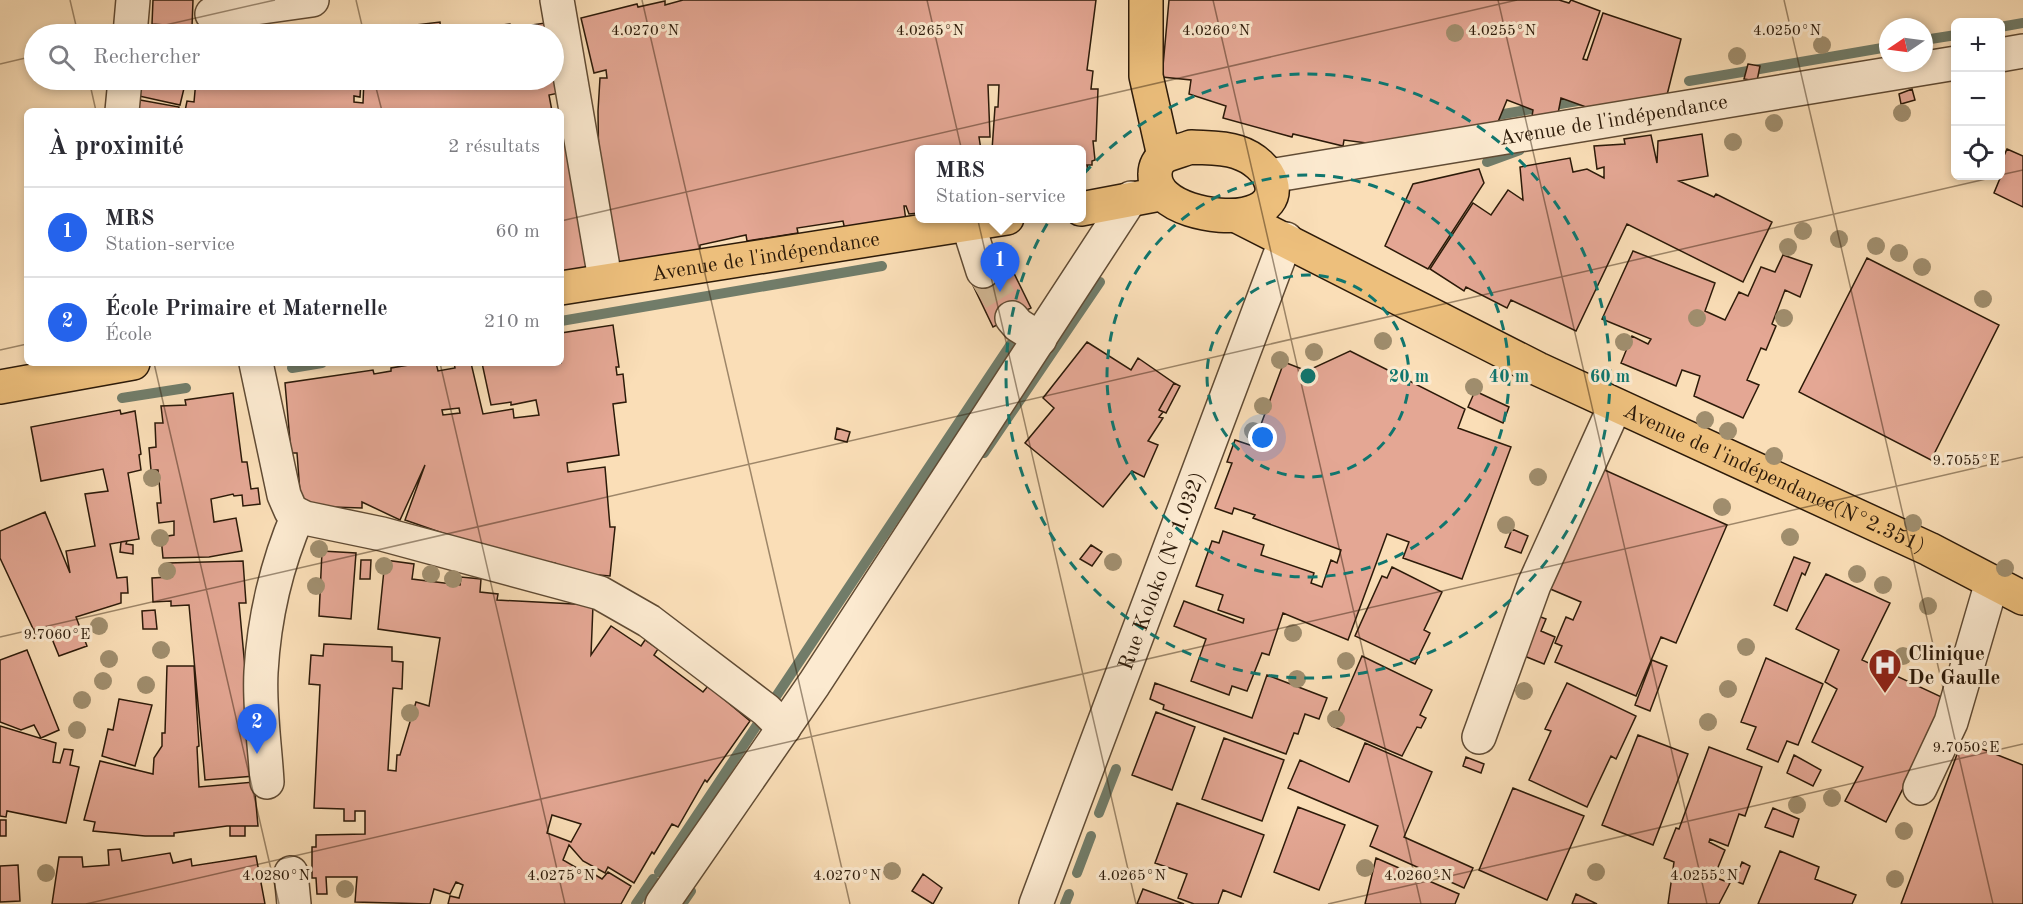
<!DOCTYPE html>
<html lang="fr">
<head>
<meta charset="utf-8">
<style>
	:root { --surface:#fff; --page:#f2f2f3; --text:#2b2b33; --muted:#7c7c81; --line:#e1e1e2; --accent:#2563eb }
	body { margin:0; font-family:"Old Standard TT",serif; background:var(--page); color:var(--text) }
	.controls { position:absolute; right:18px; top:18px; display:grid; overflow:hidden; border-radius:9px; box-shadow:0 3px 9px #0003 }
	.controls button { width:54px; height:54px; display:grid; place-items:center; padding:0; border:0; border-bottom:2px solid var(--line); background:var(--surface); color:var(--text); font:30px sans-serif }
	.compass { position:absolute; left:1879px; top:18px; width:54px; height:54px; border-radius:50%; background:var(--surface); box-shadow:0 3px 9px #0003; rotate:257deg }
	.you { position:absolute; left:1263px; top:438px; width:21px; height:21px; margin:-15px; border:4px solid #fff; border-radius:50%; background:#1a73e8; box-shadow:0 0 0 9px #1a73e833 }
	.badge { display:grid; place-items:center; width:39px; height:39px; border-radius:50%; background:var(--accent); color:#fff; font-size:20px; font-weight:700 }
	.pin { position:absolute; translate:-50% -50px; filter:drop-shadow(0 2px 3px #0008) }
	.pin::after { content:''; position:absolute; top:32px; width:21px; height:18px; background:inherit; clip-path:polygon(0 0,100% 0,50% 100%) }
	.popup { position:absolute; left:915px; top:145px; width:171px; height:78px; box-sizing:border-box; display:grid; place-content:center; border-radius:9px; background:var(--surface); filter:drop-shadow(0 2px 4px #0005); font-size:20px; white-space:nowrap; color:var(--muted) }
	.popup b { font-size:22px; color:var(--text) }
	.popup::after { content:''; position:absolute; left:50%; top:100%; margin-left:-12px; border:12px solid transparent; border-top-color:var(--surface) }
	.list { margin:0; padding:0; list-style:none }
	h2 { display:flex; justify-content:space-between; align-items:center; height:78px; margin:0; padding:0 24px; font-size:26px }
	h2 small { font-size:20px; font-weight:400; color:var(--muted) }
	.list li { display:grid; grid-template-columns:39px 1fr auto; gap:18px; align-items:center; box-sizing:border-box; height:90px; padding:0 24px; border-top:2px solid var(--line) }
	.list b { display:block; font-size:22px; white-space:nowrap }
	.list p { margin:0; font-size:20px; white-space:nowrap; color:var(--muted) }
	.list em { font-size:20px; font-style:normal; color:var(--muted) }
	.icon { flex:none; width:33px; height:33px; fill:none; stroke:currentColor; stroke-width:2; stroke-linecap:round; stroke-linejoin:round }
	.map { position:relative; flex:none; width:2023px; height:904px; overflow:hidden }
	.search { position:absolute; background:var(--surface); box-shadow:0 3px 9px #0003; left:24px; top:24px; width:540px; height:66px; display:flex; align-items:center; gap:15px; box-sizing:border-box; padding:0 21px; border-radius:33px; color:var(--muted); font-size:22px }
	.panel { position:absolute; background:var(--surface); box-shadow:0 3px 9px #0003; left:24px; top:108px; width:540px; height:258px; border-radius:9px }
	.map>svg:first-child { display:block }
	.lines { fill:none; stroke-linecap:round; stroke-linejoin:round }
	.stream { stroke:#717c69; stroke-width:10 }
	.building { fill:#e4a794; stroke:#2c1a09; stroke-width:1.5; fill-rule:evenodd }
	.minor-tunnel { stroke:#d1b794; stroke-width:33; stroke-dasharray:33 16; stroke-linecap:butt }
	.minor-casing { stroke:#604b34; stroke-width:36 }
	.major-casing { stroke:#2c1a09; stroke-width:36 }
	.minor { stroke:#fcead0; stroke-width:33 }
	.major { stroke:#edbf7c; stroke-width:33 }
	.tree { fill:#a08e6e }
	.ticks { fill:none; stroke:#2c1a09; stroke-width:1.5; stroke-opacity:0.45 }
	.ring { fill:none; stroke:#0f766e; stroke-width:3; stroke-dasharray:10 8 }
	.labels { text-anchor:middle; stroke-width:6; stroke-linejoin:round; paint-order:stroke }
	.street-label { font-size:21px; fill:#2c1a09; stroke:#fcead0 }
	.poi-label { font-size:21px; font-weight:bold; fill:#2c1a09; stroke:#fcead0; text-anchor:start }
	.ticks-label { font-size:15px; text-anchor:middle; fill:#2c1a09; stroke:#fcead0; stroke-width:6; stroke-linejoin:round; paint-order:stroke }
	.centre { fill:#0f766e; stroke:#fcead0; stroke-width:3 }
	.ring-label { font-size:18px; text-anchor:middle; font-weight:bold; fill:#0f766e; stroke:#fcead0; stroke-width:6; stroke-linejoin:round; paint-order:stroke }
</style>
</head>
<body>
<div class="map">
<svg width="2023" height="904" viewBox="0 0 2023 904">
	<rect width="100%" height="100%" fill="#fadeb7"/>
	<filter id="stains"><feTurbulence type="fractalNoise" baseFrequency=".00333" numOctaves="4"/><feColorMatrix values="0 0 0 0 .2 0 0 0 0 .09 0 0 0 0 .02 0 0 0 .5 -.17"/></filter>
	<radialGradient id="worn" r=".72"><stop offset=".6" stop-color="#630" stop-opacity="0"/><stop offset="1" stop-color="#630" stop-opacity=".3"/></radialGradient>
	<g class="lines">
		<!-- stream -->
		<path class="stream" d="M2000 27 2023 23
			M1924 40 1956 35
			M1754 70 1888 47
			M1689 81 1748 71
			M1498 115 1583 100
			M1487 162 1520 150
			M561 321 882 266
			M292 368 322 363
			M122 398 186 388
			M984 453 1100 282
			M1099 813 1116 769
			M659 872 1013 341
			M1077 873 1091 836
			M636 904 653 879
			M682 904 691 891
			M1065 904 1069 894"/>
	</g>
	<!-- building -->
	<path class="building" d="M153 0H193L192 27 152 24Z
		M683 0H1096L1087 70 1093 71 1091 89H1098L1096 141H1093L1095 160 1092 161V165H1087L1088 170 1081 171V150H992L995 107H998L999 85H988L990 137H979L981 150H919V213L909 214 906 206H904L906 221 845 230 843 221 797 228 798 233 747 241 746 235 700 245V250L608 264 599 183 598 111 600 78H607L606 70 594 73 581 18 637 4 638 7 665 1V5Z
		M1169 0H1559L1569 3 1571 0 1600 11 1583 59 1587 60 1603 13 1681 39 1664 107 1600 112 1561 98 1556 124 1531 123 1533 110 1507 100 1493 134 1413 149 1344 140 1343 146 1293 134 1292 137 1223 118 1226 106 1189 94 1191 80 1162 77Z
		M440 22 441 33 510 24 511 28 545 23 547 34H366V31Z
		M1748 64 1760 66 1757 81 1744 79Z
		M554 68 559 93 549 95 552 111H185L187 101 194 102 196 80H361L360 97 354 96V102L363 103 364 80H554Z
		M141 80H186L180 105 139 96Z
		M1912 89 1915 100 1901 104 1899 94Z
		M140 100 179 107 178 111H138Z
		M1702 134 1708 176 1679 181 1714 197 1716 194 1772 222 1743 282 1627 224 1576 331 1511 300 1507 308 1466 287 1464 291 1430 269 1473 203 1491 215 1508 190 1523 200 1520 167 1570 158 1573 172 1587 169 1604 178V167L1597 169 1594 146 1625 144 1624 139 1651 135 1657 163 1658 141Z
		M567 144 594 269 561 276V145Z
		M2007 149 2023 156V207L1994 193 2003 171 2000 165Z
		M1479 169 1484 183 1428 269 1385 246 1413 184Z
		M1633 251 1715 283 1705 311 1725 320 1739 292 1748 296 1761 267 1775 272 1783 255 1812 265 1800 297 1785 290 1772 324 1776 326 1766 350 1761 348 1747 380 1759 385 1743 418 1694 396 1700 376 1682 370 1676 386 1621 363 1632 336 1648 344 1651 339 1602 319Z
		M1867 258 1999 325 1931 460 1799 392Z
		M1007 259 1031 308 993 327 969 277Z
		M613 325 619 367H616L617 375 623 374 626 402 613 404 619 455 567 463 568 472 605 467 610 527H615L610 576 553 571 555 563 479 550 480 546 405 520 425 465 400 520 362 502V508L301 506 297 453H291L285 383 373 370 374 374 391 371V368L421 363H436L438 371 455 368 454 363H471L483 414 513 409 514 418 539 415 536 400 511 405V402L491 405 482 363H561V333ZM459 408 460 413 443 415 442 410Z
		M1087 342 1131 370 1138 358 1174 383 1159 410 1163 412 1159 417 1163 418 1148 441 1158 445 1144 477 1132 471 1103 507 1025 443 1054 408 1043 398Z
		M1350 351 1465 409 1458 428 1511 447 1462 579 1403 558 1409 542 1387 534 1348 640 1283 613 1269 655 1262 653 1247 691 1232 686 1229 695 1191 681 1206 639 1174 626 1184 601 1243 623 1244 619 1218 610 1223 595 1196 586 1212 541 1219 543 1223 531 1264 545 1261 555 1314 573 1311 583 1322 587 1331 560 1337 563 1341 550 1253 518 1255 515 1234 508 1232 514 1215 508 1232 463 1227 462 1235 440 1253 446 1284 362 1307 371Z
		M1174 383 1180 386 1166 413 1159 410Z
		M1475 391 1509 407 1503 423 1468 407Z
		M233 393 242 462H247L251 489 258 488 260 504 243 506 242 495 234 496 233 494 211 499 214 522 236 518 242 551 209 557 163 558 161 537 174 535V521L159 523 157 503H161L158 470H151L149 448 156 447 155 423H163L161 406 186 405 185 400Z
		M120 410 121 414 135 411 141 454 139 455 141 470 128 473 139 539 110 544 117 578 127 577 128 593H121V603L76 617 87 646 59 656 48 629 36 635 0 558V531L45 512 70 573 66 551 95 546 85 494 108 491 103 469 41 481 31 427Z
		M837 428 850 432 847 442 835 439Z
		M1598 467 1727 525 1676 643 1661 637 1636 696 1555 662 1562 646 1555 643 1566 617 1573 620 1581 602 1548 588Z
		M1512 529 1528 536 1521 553 1505 547Z
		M127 541 126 544 133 545V554L120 552 121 542Z
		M1091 545 1102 552 1092 566 1080 559Z
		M322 551 356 553 351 619 319 616Z
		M1794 557 1810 563 1805 575 1802 573 1787 611 1774 605Z
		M361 560H371L370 579H360Z
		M385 560 414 564 412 579 460 585 461 577 481 579 480 592 498 594 497 600 593 605 591 655 611 626 641 646 645 640 658 649 654 655 703 692 708 686 750 721 707 782 705 780 678 827 672 824 654 854 652 852 634 883 608 867 605 873 583 861 569 845 563 860 582 871 584 868 602 879 608 872 631 886 621 904H448L450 896 459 898 463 885 456 882 450 894 434 889 430 904 355 902 357 877H326L327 894H317L316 878H312V847H316V835L365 834V811H355V821H344V809L314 808 320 685 309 684 311 655 323 656 324 644 392 647V661L403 662 402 689 393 688 388 770 396 771 397 755H400L416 702 429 706 440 638 378 629ZM552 815 581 824 571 842 547 833Z
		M243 561 246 603H239L255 776 205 780 189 605 171 606V601L153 602 152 578 169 577 168 563Z
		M1392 567 1442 592 1424 630 1430 633 1415 664 1355 636 1382 576 1387 578Z
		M1826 574 1890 603 1862 660 1948 700 1886 822 1845 801 1863 767 1812 742 1837 689 1825 682 1839 650 1796 629Z
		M155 610 157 629H143L142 611Z
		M1538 616 1546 619 1541 631 1555 637 1544 664 1522 655Z
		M27 650 59 730 41 738 34 725 21 730 0 722V660Z
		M1362 656 1432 690 1420 715 1426 718 1421 728 1417 727 1402 756 1332 726Z
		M1766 658 1823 684 1798 745 1787 741 1778 762 1747 749 1756 727 1741 722Z
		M1652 660 1667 666 1650 711 1635 705Z
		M167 666H194L199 746 197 747 199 787 254 782 258 826H227L174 833V836H145L93 831 95 822 84 820 100 761 153 774 154 758 162 746V733H165Z
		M1267 675 1327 698 1319 719 1305 714 1298 734 1294 733 1286 754 1163 709 1164 705 1150 699 1155 683 1252 718Z
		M1567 683 1636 716 1616 759 1611 756 1587 807 1529 780 1551 731 1545 729Z
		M119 699 152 705 135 766 102 756 108 729 113 730Z
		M1156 712 1195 727 1172 790 1132 775Z
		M0 726 56 743 53 762 60 763 64 749 73 750 70 765 79 767 66 823 7 811 6 817 0 816Z
		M1638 735 1688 754 1653 845 1602 825Z
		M1224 738 1284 760 1262 821 1202 799Z
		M1962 741 2023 765V904H1901Z
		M1365 743 1432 772 1404 837 1473 868 1464 888 1370 846 1378 826 1288 788 1300 760 1349 782Z
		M1709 747 1762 767 1745 816 1739 814 1728 846 1710 839 1709 842 1725 850 1714 877 1730 883 1719 904H1668L1674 862 1664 858 1676 828 1679 829Z
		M1794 755 1821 770 1813 786 1787 773Z
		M1466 757 1484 764 1481 773 1463 766Z
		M1513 788 1584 816 1547 900 1479 870Z
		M1177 803 1264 835 1241 897 1223 890 1218 904H1194L1178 898 1187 874 1155 863Z
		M1298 807 1345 825 1319 890 1274 872Z
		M1773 808 1799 819 1793 837 1765 827Z
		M0 820H6V836H0Z
		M230 826H245V836H230Z
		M120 849 122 861 170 853 173 863 191 859 192 866 256 856 265 904H52L59 857H82L83 867 109 865 108 850Z
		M1780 851 1819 867 1815 879 1856 895 1852 904H1758Z
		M1376 858 1459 894 1455 904H1365Z
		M1742 862 1750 866 1743 884 1735 881Z
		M18 865 20 901 0 902V866Z
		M923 874 942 888 933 904 912 891Z
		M1143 889 1184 904H1137Z
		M1576 894 1597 904H1572Z"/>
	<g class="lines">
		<!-- minor-tunnel -->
		<path class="minor-tunnel" d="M983 271 1012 318"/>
		<defs>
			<g id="minor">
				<path d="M557 0 605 279"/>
				<path d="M212 14 312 0"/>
				<path d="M130 34 133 0"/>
				<path d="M2000 55 2023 51"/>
				<path d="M122 111 125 80"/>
				<path id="s1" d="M1270 176 1956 63"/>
				<path d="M968 224 983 271"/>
				<path d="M1012 318 1018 325 1040 339"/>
				<path d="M256 363 284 495 291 511 305 518 382 534 600 593 649 621 766 710 784 728"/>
				<path d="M1479 737 1534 585 1615 406"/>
				<path d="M267 782C265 746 259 708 261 672 264 619 277 563 298 515"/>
				<path d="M1920 788 1951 722 1992 582"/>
				<path d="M291 873 294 904"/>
				<path d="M662 904 814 684 1131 198"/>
				<path id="s2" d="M1036 904 1286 239"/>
			</g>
			<g id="major">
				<path d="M1146 0V76L1164 156"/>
				<path d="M1191 147C1206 148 1223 147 1237 152 1272 163 1291 204 1245 214 1219 220 1154 209 1155 174 1155 167 1158 160 1165 156 1173 152 1183 150 1191 147Z"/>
				<path d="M1081 209 1160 194"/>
				<path id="s3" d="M1237 216 1538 369 1929 549 2023 598"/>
				<path id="s4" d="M561 288 1007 218"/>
				<path d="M0 387 133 363"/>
			</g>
		</defs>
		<!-- minor casing -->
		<use href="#minor" class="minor-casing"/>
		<!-- major casing -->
		<use href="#major" class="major-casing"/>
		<!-- minor -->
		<use href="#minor" class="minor"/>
		<!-- major -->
		<use href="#major" class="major"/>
	</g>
	<!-- trees -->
	<g class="tree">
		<circle cx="1455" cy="33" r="9"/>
		<circle cx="1822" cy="45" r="9"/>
		<circle cx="1737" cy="56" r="9"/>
		<circle cx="1902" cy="113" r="9"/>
		<circle cx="1774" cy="123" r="9"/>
		<circle cx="1733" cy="142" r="9"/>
		<circle cx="1803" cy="231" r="9"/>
		<circle cx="1839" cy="239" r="9"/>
		<circle cx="1876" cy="246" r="9"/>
		<circle cx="1788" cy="247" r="9"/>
		<circle cx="1899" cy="253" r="9"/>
		<circle cx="1922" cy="267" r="9"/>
		<circle cx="1983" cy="299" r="9"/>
		<circle cx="1697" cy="318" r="9"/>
		<circle cx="1784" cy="318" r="9"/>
		<circle cx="1383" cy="341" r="9"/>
		<circle cx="1624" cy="342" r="9"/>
		<circle cx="1314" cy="352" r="9"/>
		<circle cx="1280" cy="360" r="9"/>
		<circle cx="1474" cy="387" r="9"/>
		<circle cx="1263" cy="406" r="9"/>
		<circle cx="1705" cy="420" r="9"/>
		<circle cx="1253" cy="431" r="9"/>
		<circle cx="1728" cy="431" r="9"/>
		<circle cx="1774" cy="456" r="9"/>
		<circle cx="1538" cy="477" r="9"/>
		<circle cx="152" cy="478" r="9"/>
		<circle cx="1722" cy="507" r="9"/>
		<circle cx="1913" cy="523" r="9"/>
		<circle cx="1506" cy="525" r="9"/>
		<circle cx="1790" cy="537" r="9"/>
		<circle cx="160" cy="538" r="9"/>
		<circle cx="319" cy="549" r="9"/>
		<circle cx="1113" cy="562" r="9"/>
		<circle cx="384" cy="566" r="9"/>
		<circle cx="2005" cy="568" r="9"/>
		<circle cx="167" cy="571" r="9"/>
		<circle cx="431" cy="574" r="9"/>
		<circle cx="1857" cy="574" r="9"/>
		<circle cx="453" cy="579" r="9"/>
		<circle cx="1883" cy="585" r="9"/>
		<circle cx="316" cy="586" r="9"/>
		<circle cx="1928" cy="606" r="9"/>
		<circle cx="99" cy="626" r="9"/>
		<circle cx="1293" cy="633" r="9"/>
		<circle cx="1746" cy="647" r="9"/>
		<circle cx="161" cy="650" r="9"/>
		<circle cx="1903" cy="656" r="9"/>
		<circle cx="109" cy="659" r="9"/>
		<circle cx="1346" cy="661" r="9"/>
		<circle cx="1297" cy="679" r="9"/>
		<circle cx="103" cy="681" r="9"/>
		<circle cx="146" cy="685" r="9"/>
		<circle cx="1728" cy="689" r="9"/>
		<circle cx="1524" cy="691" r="9"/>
		<circle cx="82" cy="700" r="9"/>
		<circle cx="410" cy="713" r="9"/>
		<circle cx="1336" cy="719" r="9"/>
		<circle cx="1708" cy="722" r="9"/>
		<circle cx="77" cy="730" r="9"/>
		<circle cx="1832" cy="798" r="9"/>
		<circle cx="1797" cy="805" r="9"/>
		<circle cx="1904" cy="831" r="9"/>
		<circle cx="1365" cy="868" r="9"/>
		<circle cx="892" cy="871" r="9"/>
		<circle cx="1596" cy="872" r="9"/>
		<circle cx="46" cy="873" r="9"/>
		<circle cx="1895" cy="879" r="9"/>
		<circle cx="345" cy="889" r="9"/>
	</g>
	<!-- ticks -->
	<path class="ticks" d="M70 0 78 34M356 0 364 34M642 0 850 904M927 0 1136 904M1213 0 1421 904M1498 0 1707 904M1784 0 1993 904M126 34 275 0M0 64 34 56M89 80 96 111M374 80 382 111M2000 175 2023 170M561 221 1517 0M0 350 27 344M154 363 279 904M440 363 565 904M0 637 1999 176M86 904 2023 457M1328 904 2023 744"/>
	<!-- distance rings -->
	<g class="ring">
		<circle cx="1308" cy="376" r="101"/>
		<circle cx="1308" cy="376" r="201"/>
		<circle cx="1308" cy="376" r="302"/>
	</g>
	<!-- icons -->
	<defs>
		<symbol id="hospital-pin" viewBox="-11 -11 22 30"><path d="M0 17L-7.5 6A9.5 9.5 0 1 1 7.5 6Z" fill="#8f2418" stroke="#fcead0"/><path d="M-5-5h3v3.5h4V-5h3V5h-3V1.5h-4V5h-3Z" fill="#fff"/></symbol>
	</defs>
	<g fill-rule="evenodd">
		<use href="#hospital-pin" x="1866" y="646" width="38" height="52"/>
	</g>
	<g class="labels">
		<!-- street labels -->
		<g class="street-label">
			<text dy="7" stroke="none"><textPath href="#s1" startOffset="348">Avenue de l'indépendance</textPath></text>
			<text dy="7" stroke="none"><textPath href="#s4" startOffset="207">Avenue de l'indépendance</textPath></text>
			<text dy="7" stroke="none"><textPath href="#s3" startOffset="598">Avenue de l'indépendance(N°2.351)</textPath></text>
			<text dy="7" stroke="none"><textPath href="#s2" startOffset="356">Rue Koloko (N°1.032)</textPath></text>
		</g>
		<!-- poi labels -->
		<g class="poi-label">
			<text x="1908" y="660">Clinique<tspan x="1908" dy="24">De Gaulle</tspan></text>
		</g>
	</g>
	<g class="ticks-label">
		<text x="645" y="35">4.0270°N</text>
		<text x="930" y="35">4.0265°N</text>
		<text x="1216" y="35">4.0260°N</text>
		<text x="1502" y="35">4.0255°N</text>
		<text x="1787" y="35">4.0250°N</text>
		<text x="1966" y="465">9.7055°E</text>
		<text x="57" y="639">9.7060°E</text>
		<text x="1966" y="752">9.7050°E</text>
		<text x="276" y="880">4.0280°N</text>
		<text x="561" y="880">4.0275°N</text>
		<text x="847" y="880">4.0270°N</text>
		<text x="1132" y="880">4.0265°N</text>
		<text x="1418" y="880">4.0260°N</text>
		<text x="1704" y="880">4.0255°N</text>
	</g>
	<circle cx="1308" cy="376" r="9" class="centre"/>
	<g class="ring-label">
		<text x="1409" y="382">20 m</text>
		<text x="1509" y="382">40 m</text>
		<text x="1610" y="382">60 m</text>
	</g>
	<rect width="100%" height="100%" filter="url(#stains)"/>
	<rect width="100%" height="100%" fill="url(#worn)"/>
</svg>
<div class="controls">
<button>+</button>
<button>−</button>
<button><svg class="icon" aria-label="locate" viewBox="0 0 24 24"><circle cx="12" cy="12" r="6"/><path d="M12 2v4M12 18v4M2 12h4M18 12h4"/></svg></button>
</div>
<svg class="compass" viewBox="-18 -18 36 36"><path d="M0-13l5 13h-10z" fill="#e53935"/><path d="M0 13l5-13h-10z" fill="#7c7c81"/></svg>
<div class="you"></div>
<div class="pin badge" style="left:1000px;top:292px">1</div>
<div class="popup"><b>MRS</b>Station-service</div>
<div class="pin badge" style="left:257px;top:754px">2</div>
<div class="search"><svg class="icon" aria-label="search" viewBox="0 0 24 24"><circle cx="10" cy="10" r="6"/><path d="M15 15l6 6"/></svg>Rechercher</div>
<section class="panel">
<h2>À proximité<small>2 résultats</small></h2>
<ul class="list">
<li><span class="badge">1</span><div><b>MRS</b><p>Station-service</p></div><em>60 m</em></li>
<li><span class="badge">2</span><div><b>École Primaire et Maternelle</b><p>École</p></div><em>210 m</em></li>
</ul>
</section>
</div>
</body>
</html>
